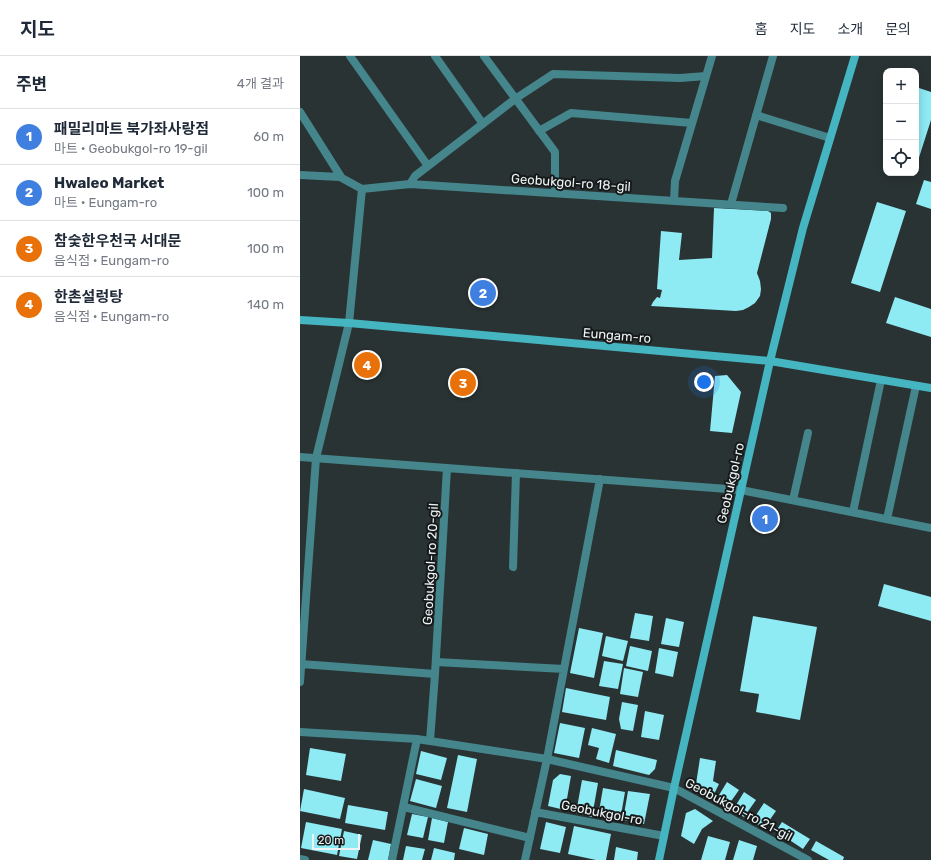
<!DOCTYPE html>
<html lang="ko">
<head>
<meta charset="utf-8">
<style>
	:root { --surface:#fff; --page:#f2f2f3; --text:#1f2937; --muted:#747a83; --line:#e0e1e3; --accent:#111827 }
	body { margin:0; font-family:Rubik,"Noto Sans KR",sans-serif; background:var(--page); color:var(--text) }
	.controls { position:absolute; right:12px; top:12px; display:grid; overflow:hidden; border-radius:8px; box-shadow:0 2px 10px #0003 }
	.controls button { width:36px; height:36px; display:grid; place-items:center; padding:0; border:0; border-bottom:1px solid var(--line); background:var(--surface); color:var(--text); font:20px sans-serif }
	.scale { position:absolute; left:12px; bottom:10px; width:48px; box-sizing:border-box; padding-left:4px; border:2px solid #eef3f4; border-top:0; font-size:11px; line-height:14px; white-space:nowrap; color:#eef3f4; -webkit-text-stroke:3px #161a1a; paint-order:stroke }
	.you { position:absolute; left:404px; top:326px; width:14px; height:14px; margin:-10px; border:3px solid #fff; border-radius:50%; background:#1a73e8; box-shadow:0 0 0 6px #1a73e833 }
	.badge { display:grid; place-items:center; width:26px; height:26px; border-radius:50%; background:var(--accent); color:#fff; font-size:13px; font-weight:700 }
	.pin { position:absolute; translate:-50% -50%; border:2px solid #fff; box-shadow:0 1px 4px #0006 }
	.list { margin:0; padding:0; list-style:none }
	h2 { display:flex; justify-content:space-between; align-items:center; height:52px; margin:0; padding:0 16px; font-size:17px }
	h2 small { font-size:13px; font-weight:400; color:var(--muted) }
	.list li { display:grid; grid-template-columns:26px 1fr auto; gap:12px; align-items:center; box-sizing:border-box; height:56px; padding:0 16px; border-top:1px solid var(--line) }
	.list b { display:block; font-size:15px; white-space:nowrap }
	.list p { margin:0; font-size:13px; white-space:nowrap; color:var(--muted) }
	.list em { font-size:13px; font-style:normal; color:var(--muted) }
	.icon { flex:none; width:22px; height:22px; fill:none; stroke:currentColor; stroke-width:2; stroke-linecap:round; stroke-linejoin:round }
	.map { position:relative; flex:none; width:631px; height:804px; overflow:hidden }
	header { display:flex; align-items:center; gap:24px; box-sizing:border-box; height:56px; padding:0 20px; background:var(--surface); border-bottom:1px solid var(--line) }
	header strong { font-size:19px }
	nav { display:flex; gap:22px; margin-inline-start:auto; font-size:14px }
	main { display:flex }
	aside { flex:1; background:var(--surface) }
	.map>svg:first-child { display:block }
	.building { fill:#8eeaf3 }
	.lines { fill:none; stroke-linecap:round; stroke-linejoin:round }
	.lane { stroke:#45868d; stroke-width:8 }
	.street { stroke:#45868d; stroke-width:8 }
	.secondary { stroke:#45b6c1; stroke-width:8 }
	.labels { text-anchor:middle; stroke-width:4; stroke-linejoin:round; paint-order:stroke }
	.street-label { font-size:13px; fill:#eef3f4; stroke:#161a1a }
</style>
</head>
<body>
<header>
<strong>지도</strong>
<nav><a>홈</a><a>지도</a><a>소개</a><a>문의</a></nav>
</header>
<main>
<aside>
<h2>주변<small>4개 결과</small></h2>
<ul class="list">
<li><span class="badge" style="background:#3f7fe0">1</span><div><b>패밀리마트 북가좌사랑점</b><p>마트 · Geobukgol-ro 19-gil</p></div><em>60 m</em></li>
<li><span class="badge" style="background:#3f7fe0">2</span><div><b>Hwaleo Market</b><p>마트 · Eungam-ro</p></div><em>100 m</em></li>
<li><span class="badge" style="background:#e8710a">3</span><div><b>참숯한우천국 서대문</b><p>음식점 · Eungam-ro</p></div><em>100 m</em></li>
<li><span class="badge" style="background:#e8710a">4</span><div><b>한촌설렁탕</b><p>음식점 · Eungam-ro</p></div><em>140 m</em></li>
</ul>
</aside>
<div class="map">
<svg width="631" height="804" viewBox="0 0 631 804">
	<rect width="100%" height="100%" fill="#2a3334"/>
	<!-- building -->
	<path class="building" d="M616 31 631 36V64L616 111Z
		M624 124 631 126V153L616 148Z
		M577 146 606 155 580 236 551 227Z
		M414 152 468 155 471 157V163L457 217 460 225 461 233 460 240 455 247 449 251 443 254 436 255 351 250 353 246 357 241 360 242 362 234 357 233 361 175 382 177 379 204 412 202Z
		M595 241 631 253V281L586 267Z
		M427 319 441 336 432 377 410 375 415 320Z
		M584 528 631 541V565L578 550Z
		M335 557 353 560 349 585 330 582Z
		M453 560 517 571 500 664 456 656 459 638 440 635Z
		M366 562 384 566 379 591 361 588Z
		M279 572 303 577 294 622 270 617Z
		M306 580 328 585 323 605 302 600Z
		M330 590 352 595 348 615 326 610Z
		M359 592 378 596 373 621 355 617Z
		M304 605 323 608 318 633 299 630Z
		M324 612 343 616 338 641 320 638Z
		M266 632 310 641 306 664 262 656Z
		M322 646 338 649 333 675 321 673 319 663Z
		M345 655 364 659 359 684 341 681Z
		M260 667 285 672 279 702 254 697Z
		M292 672 316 678 309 707 296 703 299 692 288 689Z
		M10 692 46 698 41 725 6 719Z
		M316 694 357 704 355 713 349 719 313 710Z
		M121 695 147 702 141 724 116 718Z
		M158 699 177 703 167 756 147 752Z
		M400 702 416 705 413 725 419 728 414 738 396 728Z
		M260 718 271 720 265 754 248 750 253 724Z
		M116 723 142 730 136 752 110 745Z
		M282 724 298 727 292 761 276 757Z
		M427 726 439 734 427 751 416 744Z
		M303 732 325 736 320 765 298 761Z
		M4 733 45 742 40 763 0 755Z
		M328 735 350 738 344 768 323 764Z
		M444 736 456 744 444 761 433 754Z
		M464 747 476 755 464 772 452 765Z
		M48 749 88 756 85 774 45 767Z
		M395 753 413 765 402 773 394 788 381 780 386 757Z
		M112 758 128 761 123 782 107 779Z
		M132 762 148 766 144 787 128 784Z
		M6 766 42 773 37 799 1 792Z
		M246 766 266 771 260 797 240 793Z
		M482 766 510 783 503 793 476 775Z
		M274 770 311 778 306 804H296L268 798Z
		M164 772 188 778 184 799 159 793Z
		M44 775 62 779 57 803 39 800Z
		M408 780 430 786 425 804H401Z
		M73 784 91 788 88 804H68Z
		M439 784 457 790 453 804H433Z
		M516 785 544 801 543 804H529L511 794Z
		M106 790 125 793 122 804H103Z
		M316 791 338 796 337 804H314Z
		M134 792 155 797 154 804H131Z"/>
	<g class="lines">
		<!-- lane -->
		<path class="lane" d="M493 444 508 377
			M213 511 216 417"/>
		<!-- street -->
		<path class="street" d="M50 0 128 110
			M135 0 183 68
			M184 0 255 96V137
			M0 56 41 121
			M456 59 530 82
			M239 75 271 57 392 67
			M0 119 40 121 62 133 110 128 483 152
			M110 128 115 120 215 43 253 18 380 22 406 20
			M374 145 375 125 412 0
			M431 148 473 0
			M0 401 441 434 631 472
			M553 456 581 324
			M587 463 616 330
			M136 606 264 613
			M1 608 135 618
			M0 626 16 402 49 267 62 133
			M0 676 117 683 247 703 374 732 508 804
			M130 685 135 618 147 412
			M104 751 230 782
			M235 756 364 780
			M0 803 5 804
			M92 804 117 683
			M225 804 247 703 300 423"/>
		<!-- secondary -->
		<path class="secondary" d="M0 264 49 267 470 305 631 332
			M359 804 374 732 470 305 503 172 555 0"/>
	</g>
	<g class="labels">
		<!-- street labels -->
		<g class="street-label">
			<text transform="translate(271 126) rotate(4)" y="5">Geobukgol-ro 18-gil</text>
			<text transform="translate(317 279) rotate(5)" y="5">Eungam-ro</text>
			<text transform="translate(430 427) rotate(-77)" y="5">Geobukgol-ro</text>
			<text transform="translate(130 508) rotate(-87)" y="5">Geobukgol-ro 20-gil</text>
			<text transform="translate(439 753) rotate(28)" y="5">Geobukgol-ro 21-gil</text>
			<text transform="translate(302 756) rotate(11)" y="5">Geobukgol-ro</text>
		</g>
	</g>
</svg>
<div class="controls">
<button>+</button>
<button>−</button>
<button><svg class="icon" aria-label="locate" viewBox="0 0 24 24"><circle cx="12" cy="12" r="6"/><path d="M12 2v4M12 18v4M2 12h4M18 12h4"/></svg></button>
</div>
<div class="scale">20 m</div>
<div class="you"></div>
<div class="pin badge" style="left:465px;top:463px;background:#3f7fe0">1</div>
<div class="pin badge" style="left:183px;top:237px;background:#3f7fe0">2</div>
<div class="pin badge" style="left:163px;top:327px;background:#e8710a">3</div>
<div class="pin badge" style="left:67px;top:309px;background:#e8710a">4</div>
</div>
</main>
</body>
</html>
